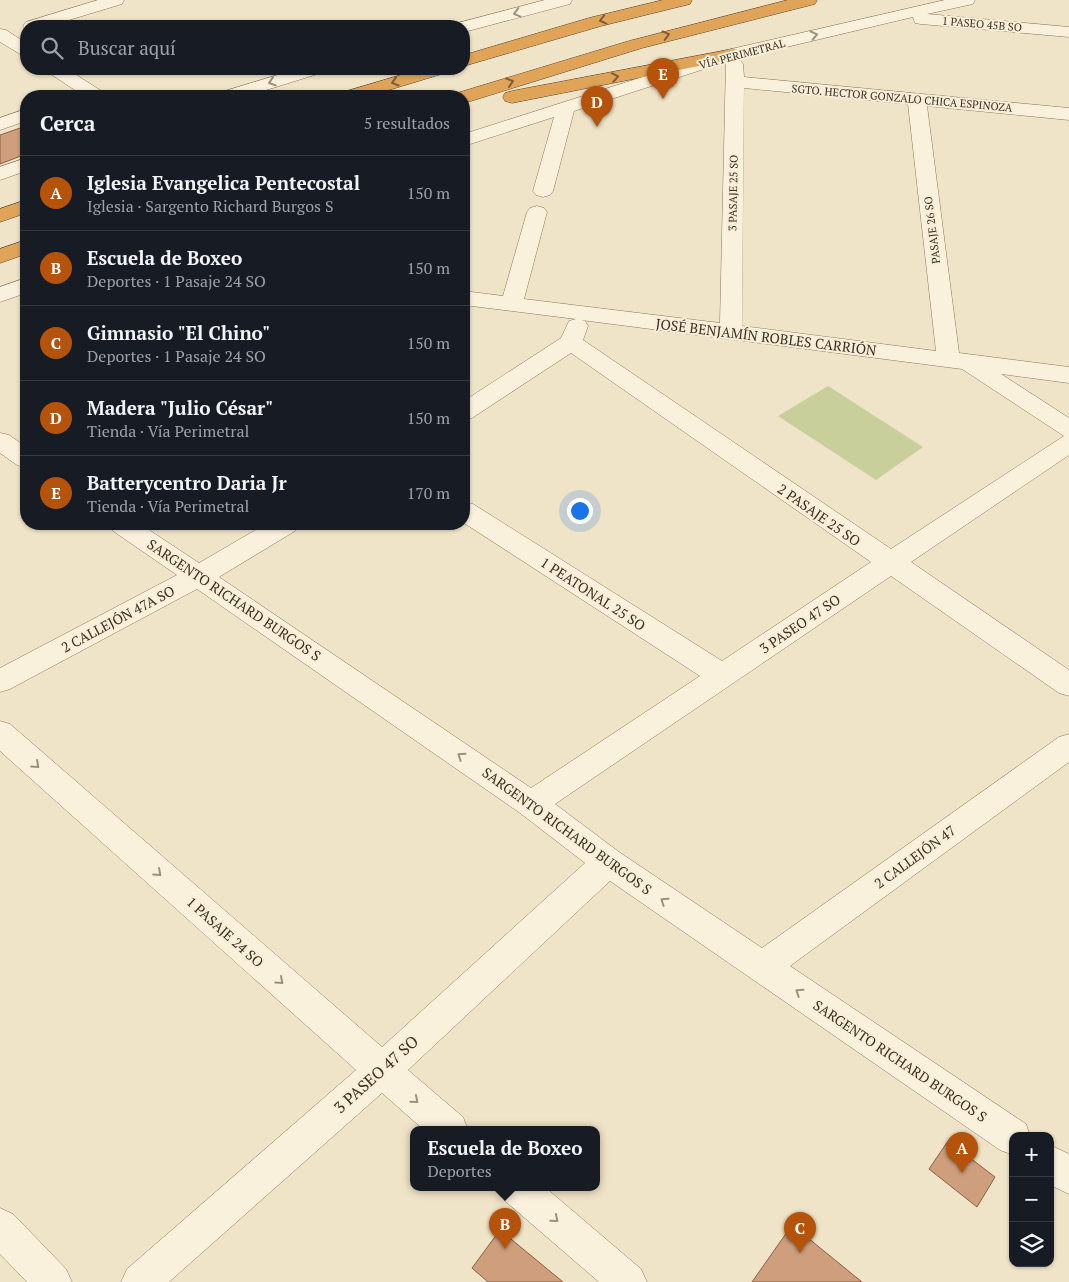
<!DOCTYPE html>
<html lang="es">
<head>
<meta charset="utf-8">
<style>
	:root { --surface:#171b24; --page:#242831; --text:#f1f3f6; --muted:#9ea1a6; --line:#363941; --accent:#b45309 }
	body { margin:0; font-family:"PT Serif",serif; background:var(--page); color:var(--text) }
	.controls { position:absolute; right:15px; bottom:15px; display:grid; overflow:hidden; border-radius:10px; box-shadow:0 1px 4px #0004 }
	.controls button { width:45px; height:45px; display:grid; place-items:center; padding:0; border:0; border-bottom:1px solid var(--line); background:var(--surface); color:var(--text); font:25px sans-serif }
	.you { position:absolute; left:579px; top:510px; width:18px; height:18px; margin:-12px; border:4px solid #fff; border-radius:50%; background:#1a73e8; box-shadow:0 0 0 8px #1a73e833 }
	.badge { display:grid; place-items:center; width:32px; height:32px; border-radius:50%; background:var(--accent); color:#fff; font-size:16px; font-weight:700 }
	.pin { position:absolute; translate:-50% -41px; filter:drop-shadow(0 1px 2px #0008) }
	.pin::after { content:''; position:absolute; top:26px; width:18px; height:15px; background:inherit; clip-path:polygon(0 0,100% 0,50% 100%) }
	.popup { position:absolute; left:410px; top:1126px; width:190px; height:65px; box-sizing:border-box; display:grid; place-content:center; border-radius:10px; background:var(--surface); filter:drop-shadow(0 1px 4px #0005); font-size:16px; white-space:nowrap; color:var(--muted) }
	.popup b { font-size:19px; color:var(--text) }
	.popup::after { content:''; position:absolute; left:50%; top:100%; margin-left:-10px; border:10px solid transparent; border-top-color:var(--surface) }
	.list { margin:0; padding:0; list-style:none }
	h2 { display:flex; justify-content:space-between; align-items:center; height:65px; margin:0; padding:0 20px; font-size:21px }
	h2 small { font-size:16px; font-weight:400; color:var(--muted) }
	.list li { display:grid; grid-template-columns:32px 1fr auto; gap:15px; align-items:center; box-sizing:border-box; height:75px; padding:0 20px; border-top:1px solid var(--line) }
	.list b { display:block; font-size:19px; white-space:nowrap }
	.list p { margin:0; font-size:16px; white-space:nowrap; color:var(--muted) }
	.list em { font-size:16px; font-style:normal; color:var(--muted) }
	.icon { flex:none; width:28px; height:28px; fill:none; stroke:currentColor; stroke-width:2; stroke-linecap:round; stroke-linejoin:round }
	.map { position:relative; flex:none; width:1069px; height:1282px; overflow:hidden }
	.search { position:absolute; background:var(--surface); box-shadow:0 1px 4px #0004; left:20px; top:20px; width:450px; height:55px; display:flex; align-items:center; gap:12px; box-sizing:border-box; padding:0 18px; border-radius:20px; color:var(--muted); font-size:19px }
	.panel { position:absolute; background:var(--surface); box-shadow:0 1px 4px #0004; left:20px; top:90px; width:450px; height:440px; border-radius:20px }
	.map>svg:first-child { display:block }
	.green { fill:#c9cf9b }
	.building { fill:#cf9f7d; stroke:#8d5f41 }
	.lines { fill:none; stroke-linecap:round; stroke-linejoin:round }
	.minor-casing { stroke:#8d765c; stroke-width:1 }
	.highway-casing { stroke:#5b4430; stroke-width:1 }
	.minor { fill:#faf1dc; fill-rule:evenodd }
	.highway { fill:#e0a458; fill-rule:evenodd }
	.oneway { stroke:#9c907e }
	.oneway2 { stroke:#7e5d36 }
	.labels { text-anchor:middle; stroke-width:4; stroke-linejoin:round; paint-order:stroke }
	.far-street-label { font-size:11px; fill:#3d2e20; stroke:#f7eed8 }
	.street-label { font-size:14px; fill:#3d2e20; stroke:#f7eed8 }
	.near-street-label { font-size:16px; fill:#3d2e20; stroke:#f7eed8 }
</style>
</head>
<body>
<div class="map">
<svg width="1069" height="1282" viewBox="0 0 1069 1282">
	<rect width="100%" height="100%" fill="#f0e4c8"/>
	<!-- green -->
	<path class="green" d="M828 386 923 447 876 480 778 416Z"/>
	<!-- building -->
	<path class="building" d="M26 126V154L0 164V135Z
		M948 1141 995 1177 977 1207 929 1169Z
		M792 1225 862 1282H752Z
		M500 1230 563 1282H488L472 1268Z"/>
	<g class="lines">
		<defs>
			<path id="minor" d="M98 0H124L122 4 49 26H26V30L23 26 26 22Z
				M545 0H572L570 4 464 32V26H456L458 23Z
				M945 0H975L973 4 927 14 1069 27V37L921 24 915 23 913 17 736 59 740 60 743 64 744 77 1069 108V120L927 106 959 353 1069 367V383L1001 374 1069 418V455L911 562 1069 670V696L1059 693 891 576 555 804 619 852 762 948 1059 737 1069 734V762L790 966 1026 1124 1030 1136H1013V1155L1000 1150 610 881 408 1070 463 1117 468 1130H424L382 1093 169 1282H121L127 1269 356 1070 0 751V721L10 724 382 1047 585 863 520 813 197 589 10 689 0 692V668L177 575 113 531 109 524H140L199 563 266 524H299L295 531 219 577 531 788 700 676 464 523V502L473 504 722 661 871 562 571 353 472 418 464 420V401L561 338 569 321 576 319 464 305V291L503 296 527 212 530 208 537 206 544 208 547 212 524 299 720 323 726 62 574 111 553 191 550 195 543 197 536 195 533 191 554 117 464 146V134L727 50ZM744 88 908 104 936 351 742 326ZM581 320 962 369 1064 436 891 549 583 340 588 326 585 321Z
				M0 29 6 30 26 43V55L20 54 0 42Z
				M46 69H67L103 92 105 96H84L49 73Z
				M297 69H324L321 73 247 96H220L222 92Z
				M26 109V121L0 130V118Z
				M26 158V171L0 180V167Z
				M26 278V293L0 302V287Z
				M0 433 9 435 26 447V468L17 465 0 453Z
				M1050 1145 1069 1154V1194L1050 1185Z
				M500 1188H546L641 1269 647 1282H599L505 1201Z
				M0 1208 13 1214 66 1269 72 1282H27L0 1254Z"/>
			<path id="highway" d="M663 0H692L690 4 601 26 464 66V55L589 18Z
				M788 0H817L815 4 642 48 471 101 464 102V96H455L457 93 629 41Z
				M733 49 739 50 742 54 739 58 512 103 505 101 503 97 505 93 512 91Z
				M421 69H448L445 73 369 96H342L344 92Z
				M26 200V213L0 222V209Z
				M26 240V254L0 263V249Z"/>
		</defs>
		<!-- minor casing -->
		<use href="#minor" class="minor-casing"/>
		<!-- highway casing -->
		<use href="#highway" class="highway-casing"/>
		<!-- minor -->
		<use href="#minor" class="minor"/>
		<!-- highway -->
		<use href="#highway" class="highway"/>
	</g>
	<!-- one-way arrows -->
	<defs><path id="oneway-chevron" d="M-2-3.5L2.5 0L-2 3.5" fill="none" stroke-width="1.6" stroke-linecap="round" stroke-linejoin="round" transform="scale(1.25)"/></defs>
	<g class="oneway">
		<use href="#oneway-chevron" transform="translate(517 13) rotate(165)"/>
		<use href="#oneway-chevron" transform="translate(814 35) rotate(-13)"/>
		<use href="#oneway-chevron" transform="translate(272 82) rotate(162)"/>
		<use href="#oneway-chevron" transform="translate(461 756) rotate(-146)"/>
		<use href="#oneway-chevron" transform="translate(36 765) rotate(42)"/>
		<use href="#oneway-chevron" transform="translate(158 873) rotate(42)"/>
		<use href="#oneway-chevron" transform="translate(664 901) rotate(-146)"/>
		<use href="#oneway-chevron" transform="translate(280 981) rotate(42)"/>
		<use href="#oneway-chevron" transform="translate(799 992) rotate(-146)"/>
		<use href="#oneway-chevron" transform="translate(415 1100) rotate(40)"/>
		<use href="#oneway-chevron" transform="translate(555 1219) rotate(40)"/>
	</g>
	<g class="oneway2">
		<use href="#oneway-chevron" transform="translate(603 20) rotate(166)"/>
		<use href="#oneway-chevron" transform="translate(666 35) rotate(-15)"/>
		<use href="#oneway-chevron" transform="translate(615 77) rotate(-11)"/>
		<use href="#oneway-chevron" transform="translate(395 82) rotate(163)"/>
		<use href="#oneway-chevron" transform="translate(510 82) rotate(-18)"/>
	</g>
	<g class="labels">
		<!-- far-street labels -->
		<g class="far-street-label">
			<text transform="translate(982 24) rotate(5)" y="4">1 PASEO 45B SO</text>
			<text transform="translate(742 54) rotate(-15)" y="4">VÍA PERIMETRAL</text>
			<text transform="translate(902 98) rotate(5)" y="4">SGTO. HECTOR GONZALO CHICA ESPINOZA</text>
			<text transform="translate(733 193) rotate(-89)" y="4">3 PASAJE 25 SO</text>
			<text transform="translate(932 230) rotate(-97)" y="4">PASAJE 26 SO</text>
		</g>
		<!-- street labels -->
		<g class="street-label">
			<text transform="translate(766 337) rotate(7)" y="5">JOSÉ BENJAMÍN ROBLES CARRIÓN</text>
			<text transform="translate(819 515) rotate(35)" y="5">2 PASAJE 25 SO</text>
			<text transform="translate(593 594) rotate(33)" y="5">1 PEATONAL 25 SO</text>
			<text transform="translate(234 600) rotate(34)" y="5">SARGENTO RICHARD BURGOS S</text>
			<text transform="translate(118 619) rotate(-28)" y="5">2 CALLEJÓN 47A SO</text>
			<text transform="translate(800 624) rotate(-34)" y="5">3 PASEO 47 SO</text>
			<text transform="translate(567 831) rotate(36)" y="5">SARGENTO RICHARD BURGOS S</text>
			<text transform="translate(915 857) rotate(-36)" y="5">2 CALLEJÓN 47</text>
			<text transform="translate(225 932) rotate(42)" y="5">1 PASAJE 24 SO</text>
			<text transform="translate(900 1061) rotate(34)" y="5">SARGENTO RICHARD BURGOS S</text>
		</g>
		<!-- near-street labels -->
		<g class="near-street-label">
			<text transform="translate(376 1074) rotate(-42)" y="6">3 PASEO 47 SO</text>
		</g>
	</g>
</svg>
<div class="controls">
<button>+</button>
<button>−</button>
<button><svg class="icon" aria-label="layers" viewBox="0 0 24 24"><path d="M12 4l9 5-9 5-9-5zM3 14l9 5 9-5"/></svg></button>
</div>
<div class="you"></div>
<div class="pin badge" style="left:962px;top:1173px">A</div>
<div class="pin badge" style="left:505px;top:1249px">B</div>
<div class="popup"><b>Escuela de Boxeo</b>Deportes</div>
<div class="pin badge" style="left:800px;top:1253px">C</div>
<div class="pin badge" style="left:597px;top:127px">D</div>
<div class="pin badge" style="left:663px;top:99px">E</div>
<div class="search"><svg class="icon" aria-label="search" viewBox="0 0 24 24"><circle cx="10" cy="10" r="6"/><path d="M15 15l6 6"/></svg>Buscar aquí</div>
<section class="panel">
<h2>Cerca<small>5 resultados</small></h2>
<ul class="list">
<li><span class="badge">A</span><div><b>Iglesia Evangelica Pentecostal</b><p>Iglesia · Sargento Richard Burgos S</p></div><em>150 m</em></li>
<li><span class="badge">B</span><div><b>Escuela de Boxeo</b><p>Deportes · 1 Pasaje 24 SO</p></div><em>150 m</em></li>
<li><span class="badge">C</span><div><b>Gimnasio &quot;El Chino&quot;</b><p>Deportes · 1 Pasaje 24 SO</p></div><em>150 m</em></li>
<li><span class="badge">D</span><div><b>Madera &quot;Julio César&quot;</b><p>Tienda · Vía Perimetral</p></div><em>150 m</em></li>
<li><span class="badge">E</span><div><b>Batterycentro Daria Jr</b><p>Tienda · Vía Perimetral</p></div><em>170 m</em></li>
</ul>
</section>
</div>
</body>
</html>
